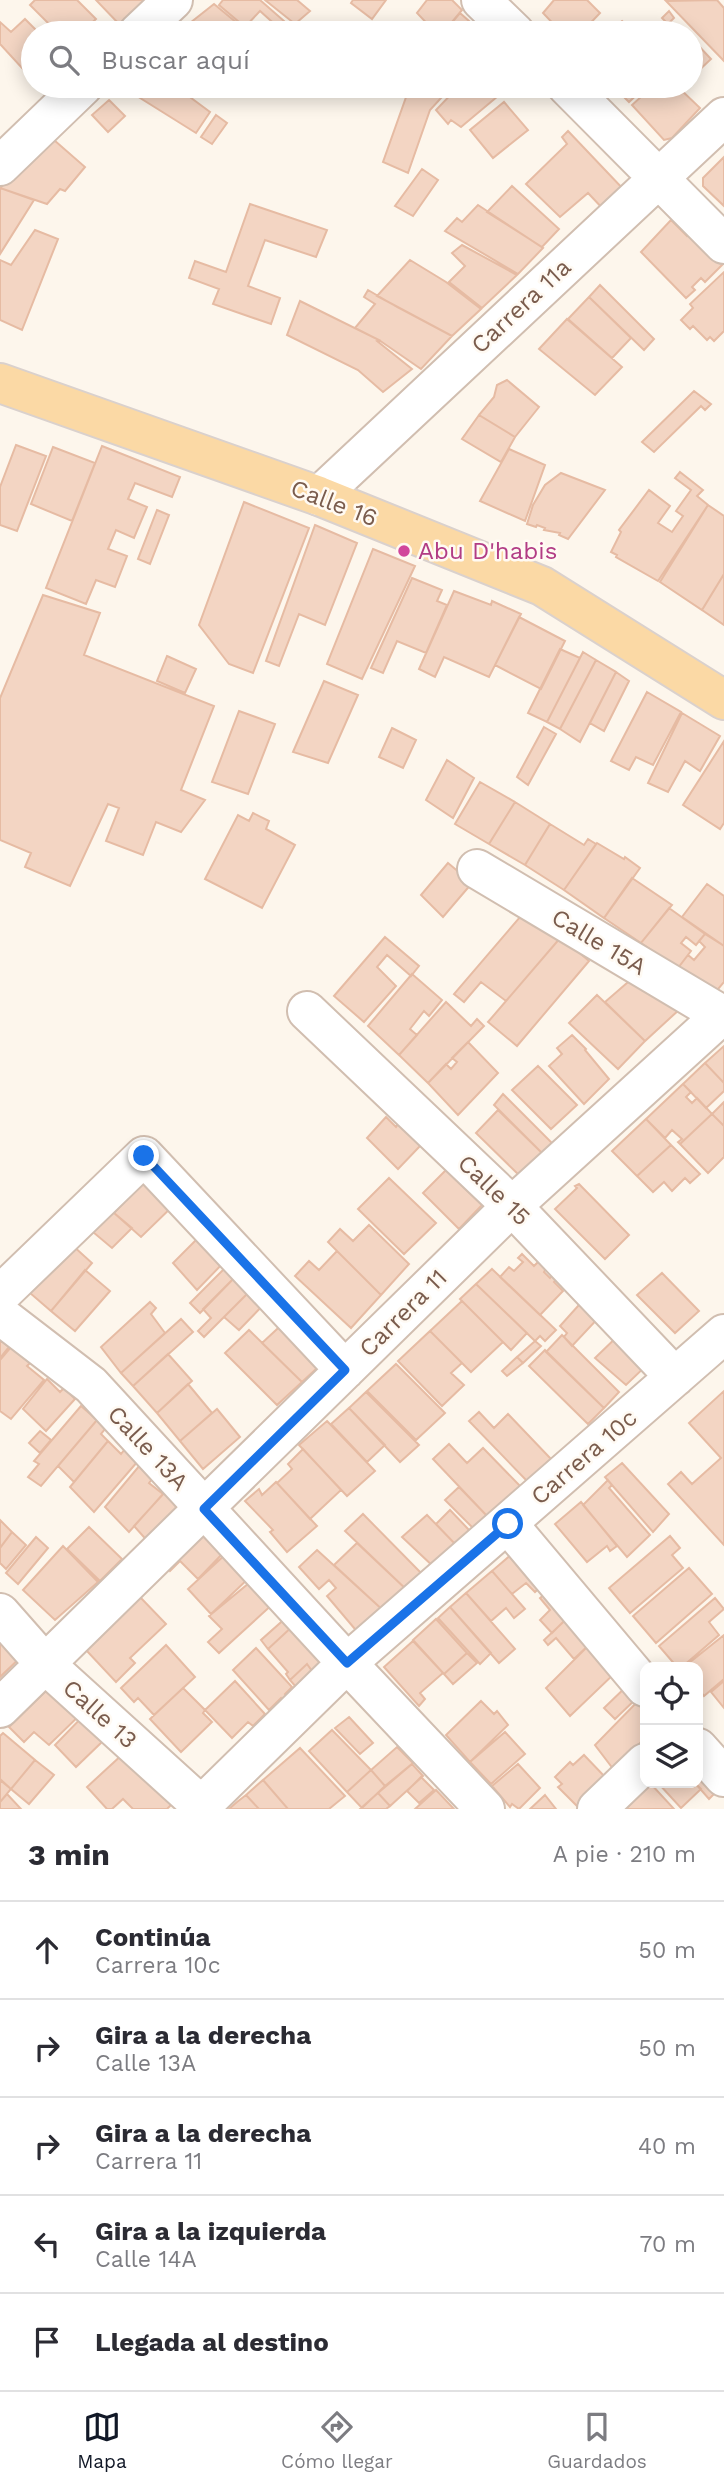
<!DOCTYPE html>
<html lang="es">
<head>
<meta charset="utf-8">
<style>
	:root { --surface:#fff; --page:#f2f2f3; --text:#2b2b33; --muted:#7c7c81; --line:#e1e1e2; --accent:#111827 }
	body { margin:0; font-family:"Work Sans",sans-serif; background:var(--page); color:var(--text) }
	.controls { position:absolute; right:21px; bottom:21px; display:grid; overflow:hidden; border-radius:14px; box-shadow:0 4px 18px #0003 }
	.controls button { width:63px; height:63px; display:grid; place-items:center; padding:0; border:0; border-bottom:2px solid var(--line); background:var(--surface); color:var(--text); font:35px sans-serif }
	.stop { position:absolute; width:21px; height:21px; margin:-16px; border:5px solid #1a73e8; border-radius:50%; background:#fff }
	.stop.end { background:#1a73e8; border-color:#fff; box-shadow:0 2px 7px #0008 }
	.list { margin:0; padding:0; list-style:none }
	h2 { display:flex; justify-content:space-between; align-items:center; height:91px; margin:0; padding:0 28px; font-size:30px }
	h2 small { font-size:23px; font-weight:400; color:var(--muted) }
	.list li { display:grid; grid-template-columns:46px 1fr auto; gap:21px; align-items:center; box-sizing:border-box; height:98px; padding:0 28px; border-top:2px solid var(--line) }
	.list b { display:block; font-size:26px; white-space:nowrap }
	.list p { margin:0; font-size:23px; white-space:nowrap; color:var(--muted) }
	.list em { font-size:23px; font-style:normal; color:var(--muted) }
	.icon { flex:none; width:38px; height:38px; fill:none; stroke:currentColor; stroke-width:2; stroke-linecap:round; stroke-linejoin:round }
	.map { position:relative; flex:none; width:724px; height:1809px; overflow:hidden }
	.search { position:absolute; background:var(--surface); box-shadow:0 4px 18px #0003; left:21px; right:21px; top:21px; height:77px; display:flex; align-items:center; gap:18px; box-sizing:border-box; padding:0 24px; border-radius:38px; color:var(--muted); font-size:26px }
	.sheet { height:581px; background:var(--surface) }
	nav { display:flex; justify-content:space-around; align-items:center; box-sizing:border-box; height:98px; border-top:2px solid var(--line); background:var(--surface); font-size:19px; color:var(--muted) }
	nav a { display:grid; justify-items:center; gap:4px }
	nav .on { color:var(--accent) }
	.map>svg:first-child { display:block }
	.building { fill:#f3d5c3; stroke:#e6bba3; stroke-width:2 }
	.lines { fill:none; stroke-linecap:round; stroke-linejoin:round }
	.minor-casing { stroke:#d1beb0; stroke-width:42 }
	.major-casing { stroke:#dad1cd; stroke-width:42 }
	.minor { stroke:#fff; stroke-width:38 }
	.major { stroke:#fbd9a5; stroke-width:38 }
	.route { stroke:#1a73e8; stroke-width:9 }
	.hotel-dot { fill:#d1479c; stroke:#fffaf3; stroke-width:2.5 }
	.labels { text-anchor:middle; stroke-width:5; stroke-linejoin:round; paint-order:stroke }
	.street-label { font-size:24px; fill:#7a5c4d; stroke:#fffaf3 }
	.hotel-label { font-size:24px; fill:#b23c85; stroke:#fffaf3; text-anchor:start }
</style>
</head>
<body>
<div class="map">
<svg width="724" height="1809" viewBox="0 0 724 1809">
	<rect width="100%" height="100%" fill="#fdf6ec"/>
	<!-- building -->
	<path class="building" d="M35 0H77L96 19 81 33H58L30 5Z
		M96 0H146L120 25Z
		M223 0H260L284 21 281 30 260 11 245 27 219 5Z
		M265 0H297L310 11 295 24Z
		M353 0H386L372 19 351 3Z
		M427 0H452L462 10 443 33H436L417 13Z
		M554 0H587L600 13 581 33H562L543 13Z
		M717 0 724 8V61L666 1Z
		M214 4 249 33H203L190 23Z
		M669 11 674 18 668 24 662 18Z
		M460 13 469 21 480 33H443Z
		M25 19 39 33H33V80L0 44V22L11 32Z
		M622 21 634 33H608Z
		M695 42 711 59 693 76 691 45Z
		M121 86H175L210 112 196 133Z
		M410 86H452L430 110 408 173 383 162Z
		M459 86H510L461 127 451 120 448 124 436 110Z
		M613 86H646L629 102Z
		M653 86H677L700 108 672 138 664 140 632 105Z
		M109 100 125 116 108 132 92 115Z
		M504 102 528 130 493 158 470 130Z
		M216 115 227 123 212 144 201 137Z
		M568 131 626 192 606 212 588 193 560 217 526 184 567 144 562 137Z
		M54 140 85 167 65 191 60 189 47 204 0 188Z
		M724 157V206L703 186V178Z
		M422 169 438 180 413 216 395 206Z
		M512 186 559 229 542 247 487 212Z
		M0 188 34 200 0 254Z
		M250 204 327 230 316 257 265 240 248 286 280 298 271 324 213 304 219 289 189 278 195 261 226 272Z
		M478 205 543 248 518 274 445 231 457 218 462 222Z
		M671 220 687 236 692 231 724 263 705 282 701 278 692 287 695 290 686 298 641 252Z
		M35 230 58 239 22 330 0 320V260L11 265Z
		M462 245 517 275 482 308 449 282 465 266 452 253Z
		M410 260 446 282 481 309 452 336 377 296Z
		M724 272V331L714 341 710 337 707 340 693 326 690 329 681 320 693 308 690 304Z
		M600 285 654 339 644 350 589 297Z
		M368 290 397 307 452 336 421 369 379 340 355 328 375 304 364 297Z
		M589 297 631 338 612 358 568 319Z
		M300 301 379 340 377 341 412 369 383 392 358 370 287 335Z
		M567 319 622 367 595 395 539 349Z
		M507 380 539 407 515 437 479 415 494 397 497 385Z
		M694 391 711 404 705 410 701 406 654 452 642 442Z
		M479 415 515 437 501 462 462 439Z
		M16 445 46 456 17 531 0 525V487Z
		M102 446 180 477 172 497 135 483 128 499 147 507 134 538 116 530 108 549 127 556 115 587 96 580 86 604 46 588Z
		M53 447 95 463 72 521 31 504Z
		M509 449 545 465 525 521 480 501Z
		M680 472 703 490 697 496 708 505 658 581 616 557 617 555 611 552 621 532 619 530 649 490 670 506 658 523 672 532 683 516 676 511 691 490 675 478Z
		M561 473 605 490 568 539 559 535 560 533 544 530 545 528 537 525 536 527 527 524 533 505 545 485Z
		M244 502 309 528 253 673 229 664 199 625Z
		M708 505 724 516V574L702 610 660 582Z
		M157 510 169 515 150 564 138 559Z
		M315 525 357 543 325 625 299 614 279 666 266 661Z
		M373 549 415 566 362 679 327 664Z
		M724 574V625L702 610Z
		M412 578 442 590 437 601 447 605 426 653 397 641 383 673 371 668Z
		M454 591 491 605 492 601 521 614 489 677 444 657 435 677 419 669Z
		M43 595 100 613 84 655 214 706 181 790 205 800 181 832 156 822 143 855 106 841 119 808 108 804 70 886 25 867 31 853 0 840V698Z
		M519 617 565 641 541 689 495 665Z
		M560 649 580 658 547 722 528 713Z
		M583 652 596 660 560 729 547 722Z
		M167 656 196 669 185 693 157 681Z
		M596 660 616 672 580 742 560 729Z
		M616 672 629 681 604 731 590 723Z
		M324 681 358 695 328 763 293 752Z
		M647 692 681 712 653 765 636 757 629 770 611 761Z
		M239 711 275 724 248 794 212 782Z
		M682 713 720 736 700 771 685 761 668 792 648 783Z
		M544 727 556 734 528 785 517 777Z
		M392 728 416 740 403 768 379 757Z
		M724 741V823L720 829 683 805Z
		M447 760 474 778 453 818 426 800Z
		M480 782 515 802 489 844 455 824Z
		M515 802 550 824 525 865 489 844Z
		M253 813 269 821 266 829 295 845 262 908 205 879 238 815 249 821Z
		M550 824 584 845 588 839 596 844 564 890 525 865Z
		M597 843 624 859 625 857 640 868 604 918 564 890Z
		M448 863 472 883 443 917 421 895Z
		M632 878 672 905 641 943 604 918Z
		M707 884 724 896V946L682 917Z
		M669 908 705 934 696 945 686 937 681 943 691 951 678 968 641 943Z
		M526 910 561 937 506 1001 481 982 464 1002 454 994Z
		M705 934 724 946V982L714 994 678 968 688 955 694 960 705 947 699 941Z
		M385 937 419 966 411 976 387 955 377 967 396 986 364 1022 334 996Z
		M561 937 589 961 517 1046 488 1022Z
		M412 974 442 1000 429 1016 424 1011 410 1029 417 1035 399 1055 368 1026Z
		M635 976 681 1008 645 1041 605 1002Z
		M597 995 645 1041 618 1069 569 1023Z
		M446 1002 471 1026 477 1019 484 1026 428 1083 399 1055Z
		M572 1035 586 1049 585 1050 609 1079 584 1104 549 1066 562 1054 557 1048Z
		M468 1042 498 1073 458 1115 428 1083 446 1064 451 1069 457 1062 452 1058Z
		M724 1046V1083L705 1063Z
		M705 1063 724 1083V1091L706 1108 683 1084Z
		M538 1066 577 1105 551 1129 512 1090Z
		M683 1084 691 1092 686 1097 692 1103 697 1098 712 1114 680 1144 678 1142 682 1139 672 1130 665 1138 646 1119Z
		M503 1094 552 1143 543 1154 494 1105Z
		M724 1102V1126L712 1114Z
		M498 1110 543 1154 521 1177 476 1133Z
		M712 1114 724 1126V1157L708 1173 680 1144Z
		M386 1117 396 1127 399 1123 421 1145 398 1169 367 1138Z
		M646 1119 671 1145 637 1176 612 1151Z
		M671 1145 700 1174 690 1183 685 1178 672 1191 664 1182 653 1192 637 1176Z
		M144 1169 178 1201 141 1237 114 1213 127 1199Z
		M446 1170 482 1205 459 1229 423 1193Z
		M389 1178 436 1223 404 1254 358 1209Z
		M579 1184 629 1235 605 1259 555 1209 577 1188 575 1186Z
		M107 1207 132 1228 112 1248 87 1227Z
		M369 1225 409 1264 381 1295 328 1242 340 1229 353 1241Z
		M204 1232 228 1258 197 1290 173 1263Z
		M72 1245 92 1263 51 1311 30 1293Z
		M337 1251 381 1295 351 1328 295 1276 309 1261 319 1270Z
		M522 1254 534 1266 540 1260 547 1267 544 1272 550 1278 554 1273 558 1277 554 1282 563 1291 540 1315 500 1277 509 1267 514 1271 523 1262 518 1258Z
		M231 1262 241 1271 200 1313 190 1303Z
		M492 1269 556 1330 545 1341 540 1336 535 1341 476 1284Z
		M85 1270 110 1291 75 1331 51 1311Z
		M241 1271 256 1285 204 1337 198 1331 211 1318 203 1309Z
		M662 1273 699 1311 675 1333 637 1295Z
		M476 1284 527 1333 511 1350 460 1299Z
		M256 1285 270 1298 239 1330 224 1317Z
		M587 1296 603 1313 572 1346 564 1337 567 1333 560 1326Z
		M462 1301 503 1342 471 1372 430 1331Z
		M150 1302 156 1308 151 1314 165 1333 121 1373 101 1347Z
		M289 1318 329 1357 302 1382 262 1343Z
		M181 1319 193 1332 133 1386 121 1373Z
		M249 1330 302 1382 277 1405 225 1353Z
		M430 1331 462 1363 451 1373 464 1385 442 1406 398 1361Z
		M623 1331 651 1361 626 1385 595 1358Z
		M562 1335 619 1392 604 1408 546 1352Z
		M0 1340 9 1347 0 1358Z
		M535 1341 541 1346 523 1363 517 1357Z
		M11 1347 30 1363 27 1366 44 1380 11 1419 0 1411V1360Z
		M545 1350 604 1408 588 1424 529 1366Z
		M168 1354 192 1381 157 1413 133 1386Z
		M517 1357 523 1363 507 1376 502 1371Z
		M396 1364 445 1413 416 1440 367 1391Z
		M47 1379 60 1392 64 1388 75 1399 46 1431 23 1409Z
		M188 1384 212 1413 180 1441 157 1413Z
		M724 1391V1545L668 1484 681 1472 692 1484 721 1458 689 1423Z
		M366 1392 419 1445 400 1462 349 1408Z
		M81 1406 97 1420 41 1486 28 1477 39 1464 34 1461Z
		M349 1408 385 1445 367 1462 331 1424Z
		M217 1409 240 1437 203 1469 180 1441Z
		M479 1412 494 1428 508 1414 551 1459 527 1481 469 1421Z
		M97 1420 105 1429 101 1434 108 1441 74 1482 58 1466Z
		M327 1421 375 1471 347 1496 299 1445Z
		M40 1431 51 1440 40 1453 29 1443Z
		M108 1441 121 1454 125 1449 138 1461 94 1512 70 1487Z
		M449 1444 467 1463 483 1448 521 1487 488 1517 433 1459Z
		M303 1449 341 1490 310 1519 277 1483 292 1469 288 1464Z
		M622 1463 669 1514 653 1532 605 1477Z
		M140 1465 153 1478 149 1483 163 1494 129 1532 105 1507Z
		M608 1480 612 1485 609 1488 650 1535 627 1557 583 1505Z
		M276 1482 317 1526 287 1552 270 1532 273 1530 245 1501 259 1489 262 1495Z
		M459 1487 488 1517 475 1530 445 1500Z
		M166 1491 184 1511 151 1545 134 1526Z
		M581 1502 617 1546 610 1551 607 1546 587 1562 555 1524Z
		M450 1510 470 1531 456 1545 436 1524Z
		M363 1514 425 1577 409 1592 345 1531Z
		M427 1515 457 1546 435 1568 402 1537Z
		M0 1520 12 1532 0 1548Z
		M89 1527 122 1559 100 1581 67 1549Z
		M12 1532 26 1545 6 1569 0 1563V1548Z
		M200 1533 210 1543 215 1538 226 1550 198 1579 180 1561 170 1571 167 1567Z
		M670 1536 680 1548 672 1555 683 1568 630 1613 609 1588Z
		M36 1537 48 1548 18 1584 6 1573Z
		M357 1543 409 1592 386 1613 334 1565Z
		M63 1546 98 1582 55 1620 23 1590Z
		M520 1547 548 1580 535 1592 526 1583 512 1594 492 1571Z
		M317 1550 386 1613 360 1635 327 1596 336 1588 329 1580 319 1589 299 1567Z
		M228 1552 251 1576 211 1614 188 1589Z
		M689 1568 712 1594 656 1643 633 1616Z
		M492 1571 525 1609 514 1618 506 1608 491 1621 466 1593Z
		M254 1579 275 1602 219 1653 208 1642 222 1629 209 1616Z
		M553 1587 573 1612 552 1633 540 1620 550 1610 540 1598Z
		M466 1593 515 1649 499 1663 450 1607Z
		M140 1597 166 1624 130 1658 135 1663 116 1682 86 1650Z
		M715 1598 724 1609 709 1622 719 1635 682 1667H677L659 1646Z
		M450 1607 491 1653 480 1664 438 1618Z
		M573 1613 595 1639 574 1659 556 1638 548 1645 544 1640Z
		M288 1616 295 1624 268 1649 261 1640Z
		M436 1619 467 1653 444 1674 413 1640Z
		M295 1624 326 1658 312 1671 307 1664 290 1680 286 1674 288 1672 268 1649Z
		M724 1635V1679L704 1696 698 1688V1667H684Z
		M0 1637 23 1655 0 1677Z
		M413 1641 443 1673 420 1693 425 1699 419 1706 384 1667Z
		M591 1643 616 1672 570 1716 546 1688Z
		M166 1645 195 1677 154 1715 138 1698 134 1702 121 1688Z
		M256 1648 292 1687 285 1694 288 1698 284 1702 281 1698 269 1710 233 1670Z
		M467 1653 477 1663 453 1684 444 1674Z
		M307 1664 312 1671 296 1687 290 1680Z
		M56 1681 85 1710 49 1745 34 1732 24 1742 9 1727Z
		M235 1681 265 1714 253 1726 248 1722 232 1738 205 1710Z
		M724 1681V1708L711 1692Z
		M630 1683 641 1694 615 1719 604 1708Z
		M183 1688 205 1710 203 1713 212 1722 181 1752 150 1719Z
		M644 1695 645 1738 614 1770 595 1745Z
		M481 1701 494 1714 497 1711 508 1725 470 1762 446 1735Z
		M87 1712 105 1739 76 1767 55 1745Z
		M349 1717 373 1743 360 1754 335 1728Z
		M332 1730 371 1770 347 1792 309 1751Z
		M505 1732 525 1754 491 1784 470 1762Z
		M3 1733 35 1760 11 1789 0 1779V1736Z
		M397 1747 413 1763 385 1786 371 1770Z
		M300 1748 345 1796 329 1809H288L263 1780Z
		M124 1753 172 1804 167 1809H133L123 1799 112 1809H107L87 1787Z
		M584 1755 606 1778 577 1806 558 1787 562 1784 555 1777 570 1762 573 1765Z
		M698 1759 722 1786 709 1799 695 1783H698Z
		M35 1760 54 1775 29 1804 11 1789Z
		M412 1764 423 1776 390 1806 378 1793Z
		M518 1764 540 1788 519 1809 512 1804 510 1807 492 1786Z
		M371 1770 385 1786 362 1808 347 1792Z
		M421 1777 434 1790 419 1803 407 1791Z
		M0 1780 11 1789 0 1802Z
		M263 1780 288 1809H259L246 1795Z
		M650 1783 674 1809H622Z
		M658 1783H695L701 1789 681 1808Z
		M436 1790 454 1809H415Z
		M378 1793 390 1806 386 1809H360Z
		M7 1794 21 1809H0V1802Z
		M246 1795 259 1809H229L237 1802Z
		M545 1795 556 1809H530Z"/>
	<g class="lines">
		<defs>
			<path id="minor" d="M481 0 515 33
				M138 33 173 0
				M567 86 724 244
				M0 166 83 86
				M319 496 724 117
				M477 869 722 1015
				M307 1011 512 1206 675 1377
				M0 1295 144 1156 345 1370
				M0 1315 91 1385 347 1663 485 1809
				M508 1524 645 1687
				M0 1613 45 1664 205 1809
				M0 1708 512 1206 724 1013
				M698 1748 724 1777
				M198 1809 347 1663 724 1334
				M597 1809 645 1763"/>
			<path id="major" d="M0 383 319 496 542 586 724 700"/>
		</defs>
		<!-- minor casing -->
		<use href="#minor" class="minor-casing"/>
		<!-- major casing -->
		<use href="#major" class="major-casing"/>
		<!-- minor -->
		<use href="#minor" class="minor"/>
		<!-- major -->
		<use href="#major" class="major"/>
	</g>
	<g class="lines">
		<!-- route -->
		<path class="route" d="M144 1156 345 1370 204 1509 347 1663 508 1524"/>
	</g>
	<!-- markers -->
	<circle class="hotel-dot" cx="404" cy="551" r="7"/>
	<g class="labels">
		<!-- street labels -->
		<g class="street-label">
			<text transform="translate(521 306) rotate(-43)" y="8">Carrera 11a</text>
			<text transform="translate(334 503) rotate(21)" y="8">Calle 16</text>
			<text transform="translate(599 942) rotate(31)" y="8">Calle 15A</text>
			<text transform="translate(494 1190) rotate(44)" y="8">Calle 15</text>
			<text transform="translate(403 1313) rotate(-45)" y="8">Carrera 11</text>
			<text transform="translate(148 1448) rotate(47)" y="8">Calle 13A</text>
			<text transform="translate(584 1457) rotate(-41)" y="8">Carrera 10c</text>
			<text transform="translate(100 1714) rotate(42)" y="8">Calle 13</text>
		</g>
		<!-- hotel labels -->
		<g class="hotel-label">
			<text x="418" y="559">Abu D'habis</text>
		</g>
	</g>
</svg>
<div class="controls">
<button><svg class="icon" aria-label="locate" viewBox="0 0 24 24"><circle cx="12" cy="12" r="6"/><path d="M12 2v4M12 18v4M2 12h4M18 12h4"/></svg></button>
<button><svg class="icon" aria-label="layers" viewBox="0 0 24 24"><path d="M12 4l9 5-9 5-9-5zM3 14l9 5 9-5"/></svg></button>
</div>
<div class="stop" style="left:508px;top:1524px"></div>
<div class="stop end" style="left:144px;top:1156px"></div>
<div class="search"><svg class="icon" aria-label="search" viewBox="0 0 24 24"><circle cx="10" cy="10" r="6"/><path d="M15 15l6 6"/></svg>Buscar aquí</div>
</div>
<section class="sheet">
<h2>3 min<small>A pie · 210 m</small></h2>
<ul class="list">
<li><svg class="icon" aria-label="ahead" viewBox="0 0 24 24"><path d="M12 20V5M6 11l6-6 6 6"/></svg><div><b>Continúa</b><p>Carrera 10c</p></div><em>50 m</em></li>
<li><svg class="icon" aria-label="right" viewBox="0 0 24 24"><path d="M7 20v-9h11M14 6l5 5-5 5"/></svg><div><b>Gira a la derecha</b><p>Calle 13A</p></div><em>50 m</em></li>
<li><svg class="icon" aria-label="right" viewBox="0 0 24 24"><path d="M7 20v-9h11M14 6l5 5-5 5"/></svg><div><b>Gira a la derecha</b><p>Carrera 11</p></div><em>40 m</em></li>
<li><svg class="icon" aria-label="left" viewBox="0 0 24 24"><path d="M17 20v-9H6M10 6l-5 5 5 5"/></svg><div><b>Gira a la izquierda</b><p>Calle 14A</p></div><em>70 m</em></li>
<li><svg class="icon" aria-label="arrive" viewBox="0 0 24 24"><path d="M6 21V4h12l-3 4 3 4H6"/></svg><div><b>Llegada al destino</b></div></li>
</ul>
</section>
<nav>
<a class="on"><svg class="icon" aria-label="map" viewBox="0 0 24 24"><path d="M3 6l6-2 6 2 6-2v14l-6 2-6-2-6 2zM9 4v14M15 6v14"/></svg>Mapa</a>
<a><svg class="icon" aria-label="directions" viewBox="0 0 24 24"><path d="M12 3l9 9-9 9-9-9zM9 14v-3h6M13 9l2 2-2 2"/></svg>Cómo llegar</a>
<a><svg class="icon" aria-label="saved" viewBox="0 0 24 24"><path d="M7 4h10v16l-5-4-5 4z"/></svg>Guardados</a>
</nav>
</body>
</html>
